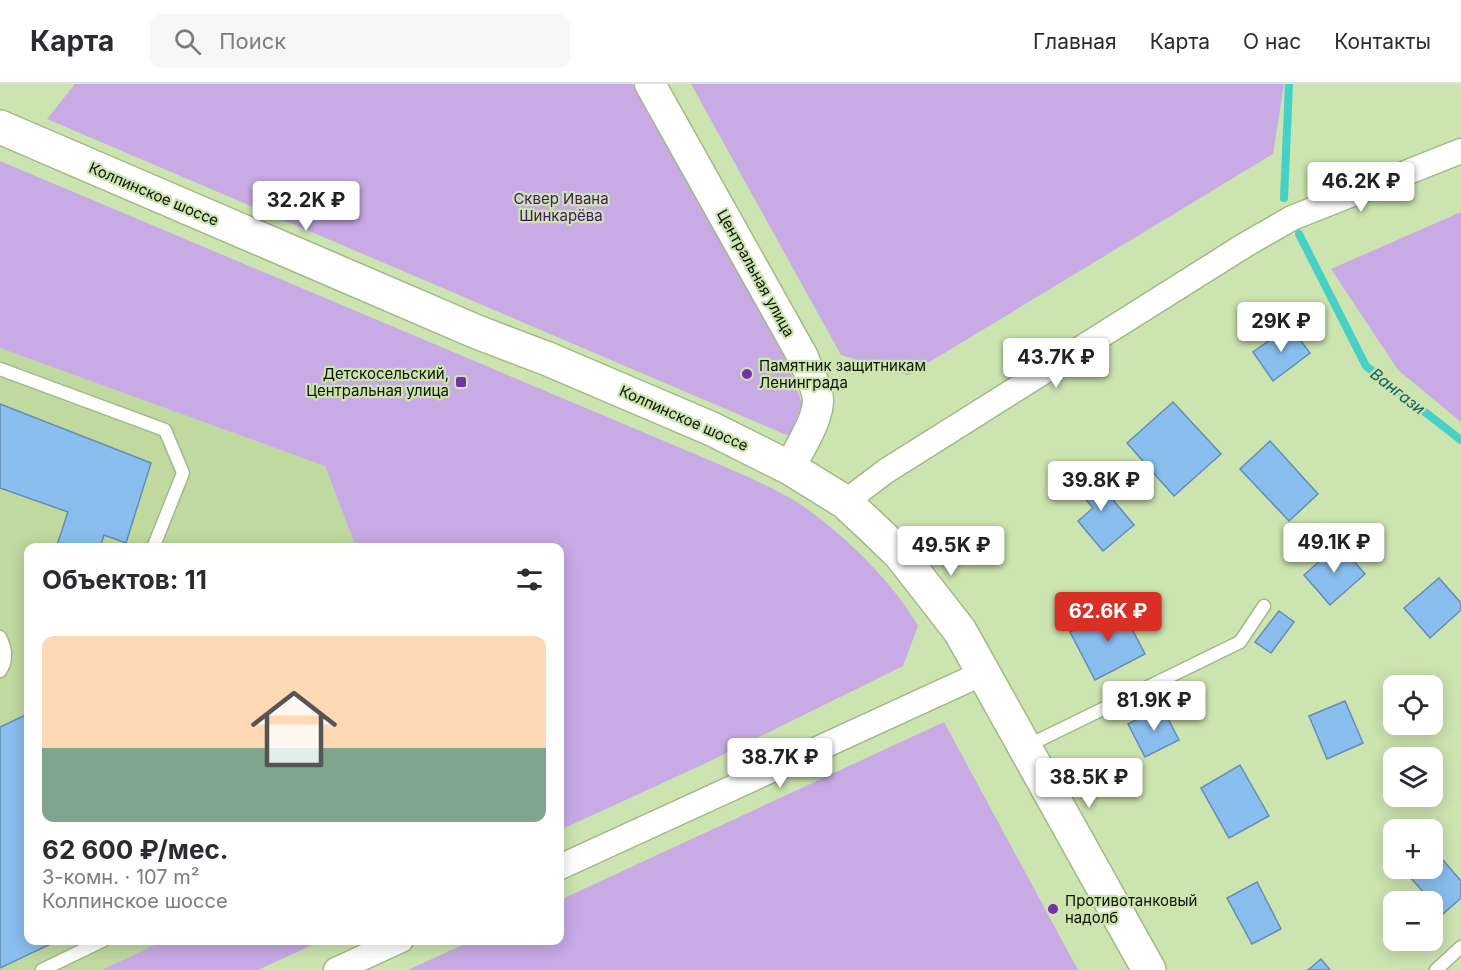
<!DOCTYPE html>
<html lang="ru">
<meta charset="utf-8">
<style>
:root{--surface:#fff;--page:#f7f7f7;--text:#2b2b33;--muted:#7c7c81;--line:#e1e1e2;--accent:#d93025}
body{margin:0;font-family:Inter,sans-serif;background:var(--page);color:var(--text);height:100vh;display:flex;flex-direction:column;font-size:22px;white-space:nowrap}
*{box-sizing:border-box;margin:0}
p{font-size:20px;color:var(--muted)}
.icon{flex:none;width:33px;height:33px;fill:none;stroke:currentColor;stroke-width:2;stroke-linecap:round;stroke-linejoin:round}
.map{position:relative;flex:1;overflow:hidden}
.sheet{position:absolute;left:24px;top:459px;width:540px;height:402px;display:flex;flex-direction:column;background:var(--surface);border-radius:12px;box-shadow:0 3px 15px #0003}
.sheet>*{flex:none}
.controls{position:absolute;left:1383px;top:591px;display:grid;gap:12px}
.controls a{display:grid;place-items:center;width:60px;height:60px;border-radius:12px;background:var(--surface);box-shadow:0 3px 15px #0003;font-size:30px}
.price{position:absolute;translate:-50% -51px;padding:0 14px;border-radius:6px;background:#fff;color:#222;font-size:20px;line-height:39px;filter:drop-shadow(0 2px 3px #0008)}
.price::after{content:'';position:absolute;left:50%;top:36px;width:18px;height:14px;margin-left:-9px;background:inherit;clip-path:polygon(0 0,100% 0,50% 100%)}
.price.current{background:var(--accent);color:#fff}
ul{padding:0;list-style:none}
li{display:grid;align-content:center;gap:12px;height:318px;padding:0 18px}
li+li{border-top:2px solid var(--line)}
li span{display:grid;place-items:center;height:186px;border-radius:12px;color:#555}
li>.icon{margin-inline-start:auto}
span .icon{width:108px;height:108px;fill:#fffc;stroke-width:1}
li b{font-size:26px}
h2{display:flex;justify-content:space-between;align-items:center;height:72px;padding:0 18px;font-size:26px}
header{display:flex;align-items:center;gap:36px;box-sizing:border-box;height:84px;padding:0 30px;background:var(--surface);border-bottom:2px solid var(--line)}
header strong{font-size:28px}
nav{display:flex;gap:33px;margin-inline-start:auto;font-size:21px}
.search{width:420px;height:54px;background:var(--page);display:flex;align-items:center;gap:15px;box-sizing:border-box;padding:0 21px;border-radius:12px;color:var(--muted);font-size:22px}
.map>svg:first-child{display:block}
.built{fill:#bfd99f}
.green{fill:#c8aae5}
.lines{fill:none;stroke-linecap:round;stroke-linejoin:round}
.stream{stroke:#46d0c6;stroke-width:8}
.building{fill:#8abeee;stroke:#648db3;stroke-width:1.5}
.service-casing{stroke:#a2b986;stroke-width:15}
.minor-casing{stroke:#a2b986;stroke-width:27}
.tertiary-casing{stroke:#a2b986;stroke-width:33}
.secondary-casing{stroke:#a2b986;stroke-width:36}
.service{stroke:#fff;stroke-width:12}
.minor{stroke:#fff;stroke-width:24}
.tertiary{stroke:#fff;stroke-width:30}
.secondary{stroke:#fff;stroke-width:33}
.poi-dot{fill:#7531a5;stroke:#cce4b0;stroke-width:2}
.labels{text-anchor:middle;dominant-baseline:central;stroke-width:4.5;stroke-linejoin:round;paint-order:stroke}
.street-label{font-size:15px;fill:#0d1403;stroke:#cce4b0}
.park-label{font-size:15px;fill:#471269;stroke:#cce4b0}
.poi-label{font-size:15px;fill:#0d1403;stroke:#cce4b0;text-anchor:start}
.water-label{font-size:16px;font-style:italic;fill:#115f59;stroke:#cce4b0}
</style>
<header>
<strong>Карта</strong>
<div class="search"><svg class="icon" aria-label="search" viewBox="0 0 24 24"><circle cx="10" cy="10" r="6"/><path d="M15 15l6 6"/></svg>Поиск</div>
<nav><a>Главная</a><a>Карта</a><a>О нас</a><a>Контакты</a></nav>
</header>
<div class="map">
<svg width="1461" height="886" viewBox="0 0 1461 886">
<rect width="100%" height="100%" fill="#cce4b0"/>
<polygon class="built" points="0,264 325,382 356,463 28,464 28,856 163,857 102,886 0,886"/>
<g class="green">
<polygon points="75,0 632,0 785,272 802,320 789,352 47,35"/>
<polygon points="691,0 1284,0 1273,70 908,291 841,271"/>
<path d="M0,77L702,373C732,386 762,398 790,414C834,440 893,497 918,542L903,582L704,680L560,746V464L356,463L325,382L0,264Z"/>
<polygon points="1461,128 1461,338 1398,286 1331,185"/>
<polygon points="944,638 1078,886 408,886 471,857 560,856 560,816"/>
<polygon points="163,857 163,856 321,857 258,886 102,886"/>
</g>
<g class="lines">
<g class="stream">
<polyline points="1284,114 1289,0"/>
<polyline points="1299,150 1366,282 1461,356"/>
</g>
</g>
<g class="building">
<polygon points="1290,242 1310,269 1273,297 1253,268"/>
<polygon points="1173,318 1221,370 1174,412 1127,359"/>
<polygon points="0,320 151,379 126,459 104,451 100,464 56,464 68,428 0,404"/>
<polygon points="1270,357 1318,410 1289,437 1240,385"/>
<polygon points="1087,385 1134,441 1103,467 1078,437 1093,424 1071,398"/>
<polygon points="1339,460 1365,490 1330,521 1304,491"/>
<polygon points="1439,494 1461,519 1461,526 1430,554 1404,524"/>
<polygon points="1120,522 1145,570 1095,596 1070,548"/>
<polygon points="1279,527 1294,538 1271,569 1255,558"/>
<polygon points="1345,617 1363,659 1327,675 1309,632"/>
<polygon points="1162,623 1179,656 1145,673 1128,640"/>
<polygon points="28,630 28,856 59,856 0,884 0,643"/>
<polygon points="1240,681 1269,732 1229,754 1201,704"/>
<polygon points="1436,768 1461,797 1461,814 1443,830 1409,792 1417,784 1432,784 1432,771"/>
<polygon points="1257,798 1281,845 1252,860 1227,814"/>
<polygon points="1321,875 1330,886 1308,886"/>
</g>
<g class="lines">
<defs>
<g id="service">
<polyline points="0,285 165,346 183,389 153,464"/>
<path d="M0,553C5,563 8,576 0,587"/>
<polyline points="1027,662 1240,558 1264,522"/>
<polyline points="42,886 104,856"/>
<polyline points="1436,886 1461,863"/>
</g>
<g id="minor">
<polyline points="845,418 886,387 1245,161 1292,134 1461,67"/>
<polyline points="560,783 983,589"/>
<polyline points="336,886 401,856"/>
</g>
<path id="tertiary" d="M650,0L803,273C807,285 814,297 817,309C823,331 799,363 790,384"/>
<polyline id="secondary" points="0,43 477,248 548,275 712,345 790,384 845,418 874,445 900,470 960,547 1149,886"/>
</defs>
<use href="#service" class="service-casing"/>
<use href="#minor" class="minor-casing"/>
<use href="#tertiary" class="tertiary-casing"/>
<use href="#secondary" class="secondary-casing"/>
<use href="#service" class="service"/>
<use href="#minor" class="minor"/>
<use href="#tertiary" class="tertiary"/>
<use href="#secondary" class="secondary"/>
</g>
<g class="poi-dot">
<circle cx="747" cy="290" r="6"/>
<rect x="455" y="292" width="12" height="12" rx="3"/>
<circle cx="1053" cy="825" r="6"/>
</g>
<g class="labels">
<g class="street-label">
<text transform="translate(154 110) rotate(23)">Колпинское шоссе</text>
<text transform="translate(756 189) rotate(61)">Центральная улица</text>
<text transform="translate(684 334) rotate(24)">Колпинское шоссе</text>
</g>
<g class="park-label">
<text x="561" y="114">Сквер Ивана<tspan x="561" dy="17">Шинкарёва</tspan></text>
</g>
<g class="poi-label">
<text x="759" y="281">Памятник защитникам<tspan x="759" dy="17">Ленинграда</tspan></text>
<text x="449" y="289" text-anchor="end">Детскосельский,<tspan x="449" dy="17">Центральная улица</tspan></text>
<text x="1065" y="816">Противотанковый<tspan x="1065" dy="17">надолб</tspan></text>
</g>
<g class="water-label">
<text transform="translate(1398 307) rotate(38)">Вангази</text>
</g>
</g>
</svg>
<div class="controls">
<a><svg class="icon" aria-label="locate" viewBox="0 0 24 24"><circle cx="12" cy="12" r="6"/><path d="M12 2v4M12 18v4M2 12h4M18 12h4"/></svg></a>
<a><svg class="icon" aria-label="layers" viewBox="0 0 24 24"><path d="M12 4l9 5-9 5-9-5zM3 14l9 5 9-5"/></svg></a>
<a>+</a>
<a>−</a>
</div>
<b class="price" style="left:1361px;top:129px">46.2K ₽</b>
<b class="price" style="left:306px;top:148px">32.2K ₽</b>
<b class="price" style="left:1281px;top:269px">29K ₽</b>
<b class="price" style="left:1056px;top:305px">43.7K ₽</b>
<b class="price" style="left:1101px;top:428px">39.8K ₽</b>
<b class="price" style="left:1334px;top:490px">49.1K ₽</b>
<b class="price" style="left:951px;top:493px">49.5K ₽</b>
<b class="price current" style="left:1108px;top:559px">62.6K ₽</b>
<b class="price" style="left:1154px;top:648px">81.9K ₽</b>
<b class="price" style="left:780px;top:705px">38.7K ₽</b>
<b class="price" style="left:1089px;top:725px">38.5K ₽</b>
<section class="sheet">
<h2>Объектов: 11<svg class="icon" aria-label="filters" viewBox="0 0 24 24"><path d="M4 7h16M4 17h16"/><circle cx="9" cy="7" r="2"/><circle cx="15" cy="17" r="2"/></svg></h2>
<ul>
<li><span style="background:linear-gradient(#ffd9b3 60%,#7fa58c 0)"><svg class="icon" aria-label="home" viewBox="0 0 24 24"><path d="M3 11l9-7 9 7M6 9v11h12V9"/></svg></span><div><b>62 600 ₽/мес.</b><p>3-комн. · 107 m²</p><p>Колпинское шоссе</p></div></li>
</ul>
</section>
</div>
